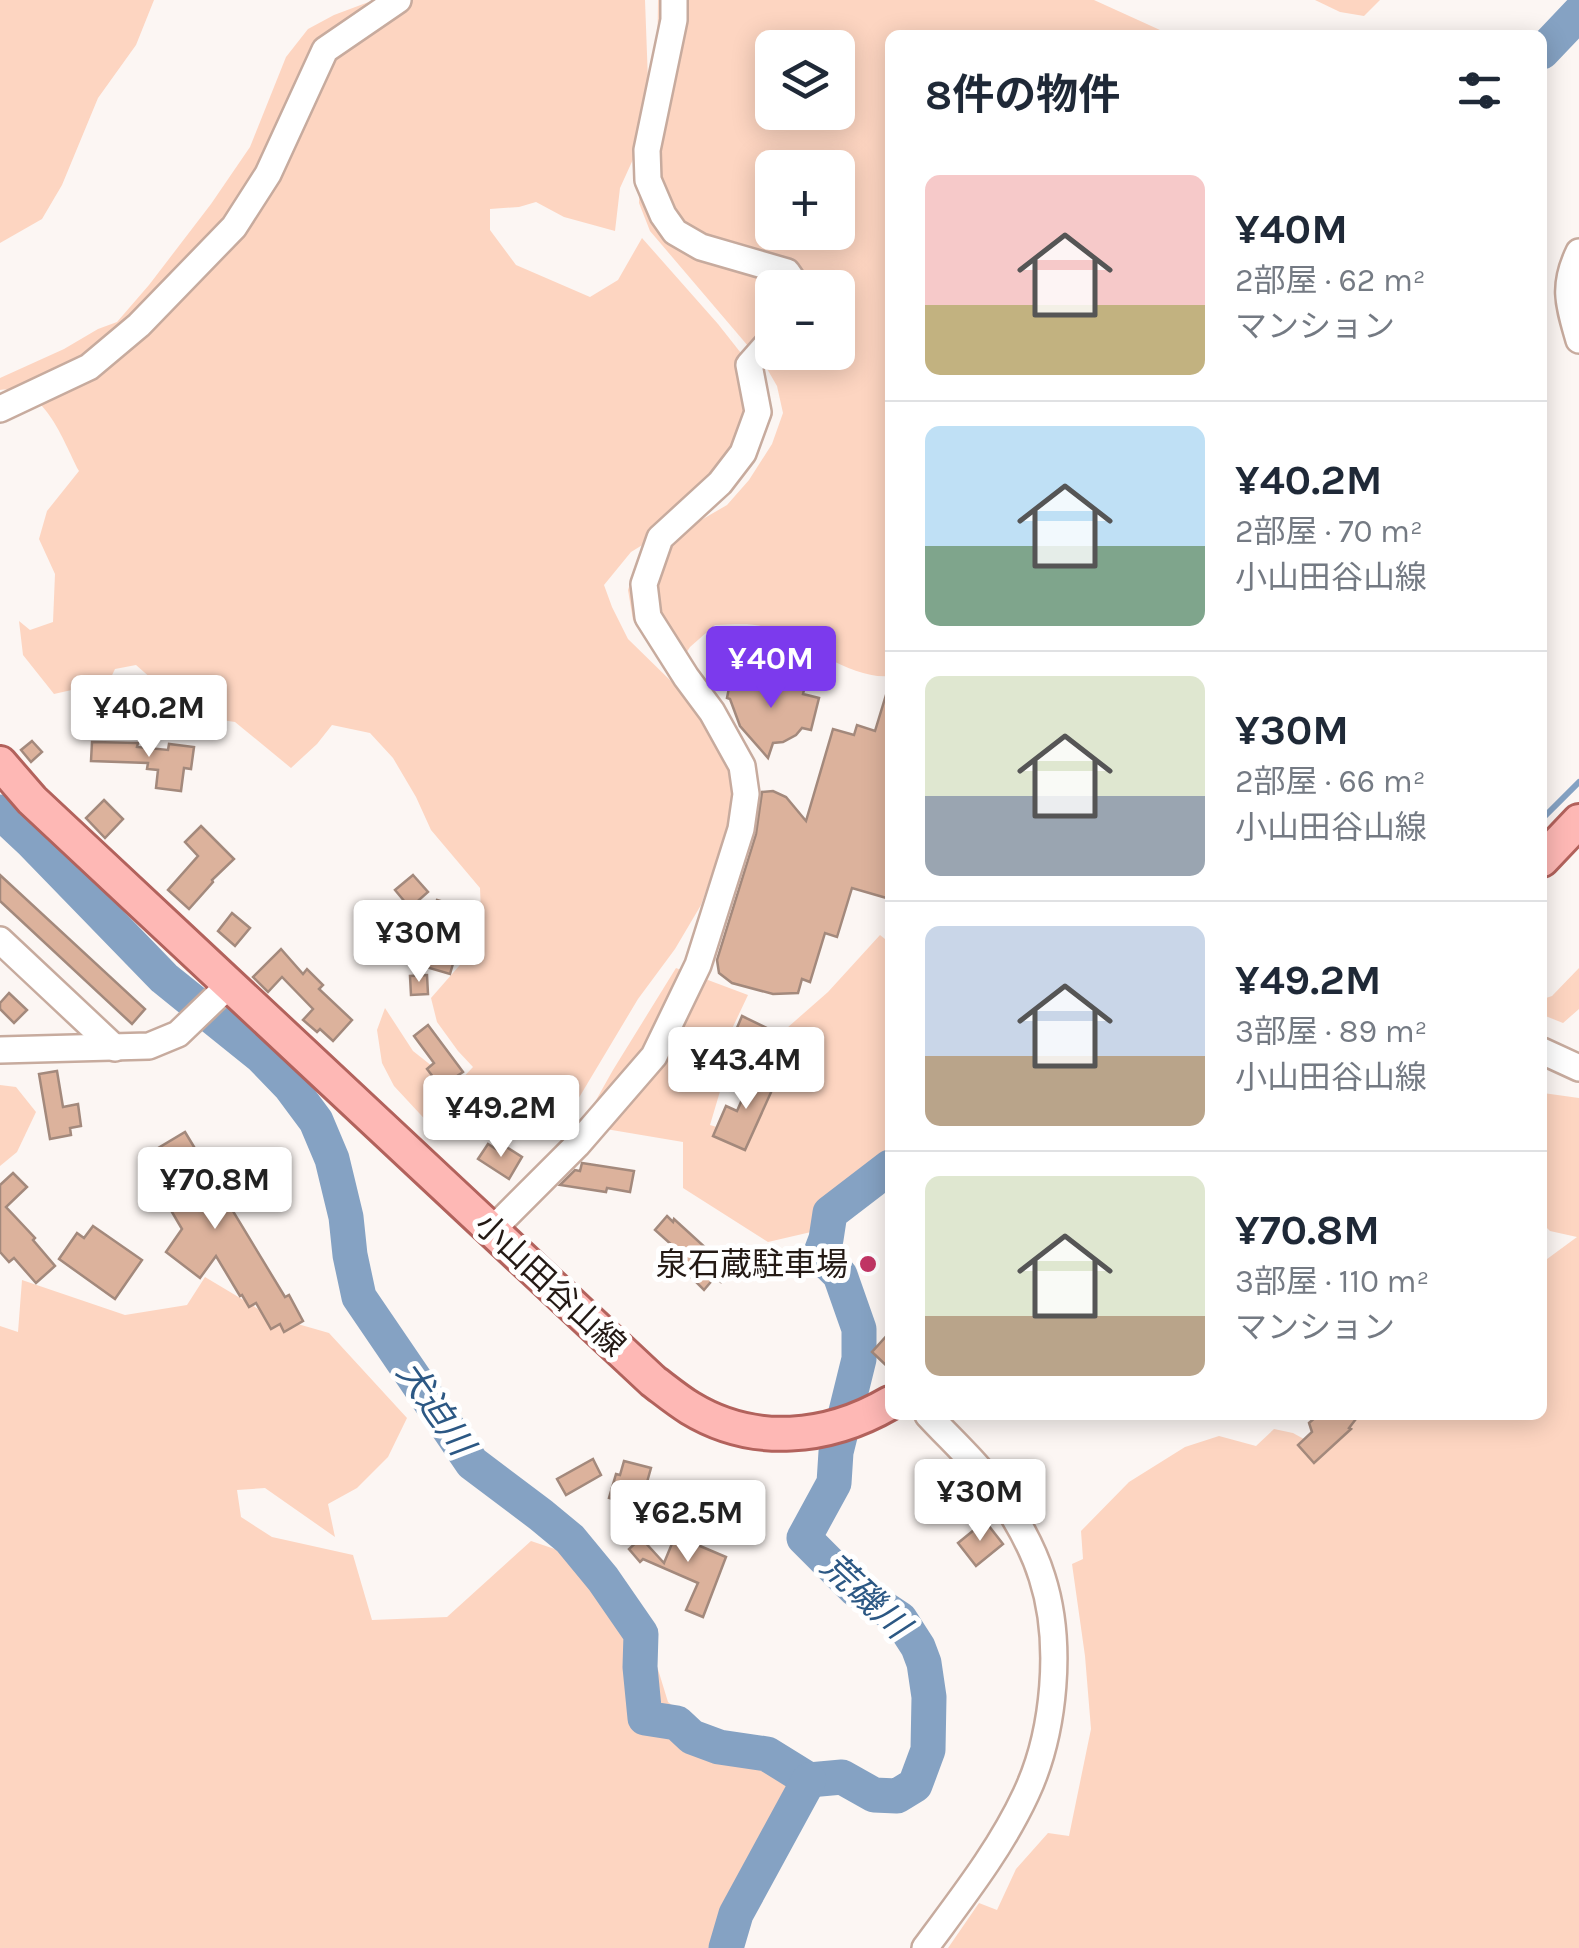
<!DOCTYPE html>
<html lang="ja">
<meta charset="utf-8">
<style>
:root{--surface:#fff;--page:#f2f2f3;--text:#1f2937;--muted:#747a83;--line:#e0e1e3;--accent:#7c3aed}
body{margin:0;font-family:Karla,"Noto Sans JP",sans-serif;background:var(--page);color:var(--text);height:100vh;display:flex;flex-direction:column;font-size:38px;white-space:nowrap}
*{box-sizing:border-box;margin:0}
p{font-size:32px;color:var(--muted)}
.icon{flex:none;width:55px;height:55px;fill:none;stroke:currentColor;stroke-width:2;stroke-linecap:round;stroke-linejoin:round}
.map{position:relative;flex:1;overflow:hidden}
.side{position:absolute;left:885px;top:30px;width:662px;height:1390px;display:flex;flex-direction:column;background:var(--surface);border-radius:15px;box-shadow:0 5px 25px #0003}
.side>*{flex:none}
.fabs{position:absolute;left:755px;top:30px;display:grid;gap:20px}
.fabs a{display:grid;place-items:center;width:100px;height:100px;border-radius:15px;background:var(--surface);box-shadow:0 5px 25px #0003;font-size:50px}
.price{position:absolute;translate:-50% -85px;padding:0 22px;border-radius:10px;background:#fff;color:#222;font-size:32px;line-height:65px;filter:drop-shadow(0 2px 5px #0008)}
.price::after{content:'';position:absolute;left:50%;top:60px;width:30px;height:22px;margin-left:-15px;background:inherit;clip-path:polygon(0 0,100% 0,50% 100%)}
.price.current{background:var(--accent);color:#fff}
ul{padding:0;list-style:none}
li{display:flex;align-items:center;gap:30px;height:250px;padding:0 40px}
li+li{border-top:2px solid var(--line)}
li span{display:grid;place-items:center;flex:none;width:280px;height:200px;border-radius:15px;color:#555}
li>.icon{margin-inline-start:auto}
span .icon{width:120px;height:120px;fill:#fffc;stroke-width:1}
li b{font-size:42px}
h2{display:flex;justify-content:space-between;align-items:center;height:120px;padding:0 40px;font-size:42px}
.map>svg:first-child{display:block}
.green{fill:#fdd5c1;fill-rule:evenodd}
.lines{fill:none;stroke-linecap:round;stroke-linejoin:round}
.stream{stroke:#85a2c3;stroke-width:6}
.river{stroke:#85a2c3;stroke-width:35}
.building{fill:#dcb29c;stroke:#a3897c;stroke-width:2.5}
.minor-casing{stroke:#c7ab9e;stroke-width:30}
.major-casing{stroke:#b2625c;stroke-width:38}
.minor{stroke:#fff;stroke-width:25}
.major{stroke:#feb8b5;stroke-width:32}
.poi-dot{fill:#c23565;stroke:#fff;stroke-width:4}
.labels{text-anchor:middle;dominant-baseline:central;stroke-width:10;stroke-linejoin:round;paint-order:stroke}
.poi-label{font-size:32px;fill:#241a15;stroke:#fff;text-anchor:end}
.street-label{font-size:32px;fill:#241a15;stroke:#fff}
.water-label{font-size:35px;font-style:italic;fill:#2c5884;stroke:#fff}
</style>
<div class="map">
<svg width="1579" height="1948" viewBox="0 0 1579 1948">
<rect width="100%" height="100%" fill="#fcf6f3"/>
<g class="green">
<polygon points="0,0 154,0 136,45 98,98 62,185 42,219 0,243"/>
<path d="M374,0H645L648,81L635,155L620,188L615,231L564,217L536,202L519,207L490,209V230L516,265L590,297L618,280L642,238L718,324L763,381L773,414L758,450L727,493L631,552L604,585L612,607L628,639L673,683L709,728L731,776L736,804L701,905L675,949L638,999L562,1126L530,1136L503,1121L459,1140L433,1128L394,1086L382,1063L377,1030L385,1008L413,1051L456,1085L473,1067L458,1051L437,1022L431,998L466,958L481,913L480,888L431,830L416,797L393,758L370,733L332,725L317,744L291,768L235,722L194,716L136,665L115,669L103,694L76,689L54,694L23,655L19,621L30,630L53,622L55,574L39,539L47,511L79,471C61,437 45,384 0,390V378L64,349L98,329L117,322L149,285L211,204L250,147L286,57L308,29L334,15Z"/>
<path d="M658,0H1094L1171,35H890V676C853,680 805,643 771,629C755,622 732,625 715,625L690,647L683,658L633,620L628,590L637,562L677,534L727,505L749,480L772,444L783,413L777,386L766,367L650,231L639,203L640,173L657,75ZM772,48H838V112H772ZM772,168H838V232H772ZM772,288H838V352H772Z"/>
<polygon points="1315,0 1380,0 1364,16 1340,12"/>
<polygon points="880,935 890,943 890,1151 867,1191 824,1229 768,1242 683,1188 683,1142 582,1125 613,1070 676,968 748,995 731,1031 766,1044 740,1092 721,1088 710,1125 747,1136 782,1065 787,1028 828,992"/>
<polygon points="1579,968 1579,1009 1563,1023 1543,1015 1543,999 1552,996"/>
<polygon points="0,1085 16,1087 36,1112 17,1152 0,1166"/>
<polygon points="1543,1093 1579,1098 1579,1948 948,1948 979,1903 997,1910 1016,1869 1048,1833 1069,1836 1091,1729 1085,1656 1072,1564 1083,1559 1081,1531 1129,1482 1185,1447 1219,1436 1256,1446 1274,1429 1293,1433 1313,1444 1347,1415 1542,1415 1543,1262 1577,1237 1550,1231 1543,1224"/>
<path d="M205,1277L270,1316L329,1333L407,1418L388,1457L357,1488L328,1504L335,1537L265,1488L237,1490L241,1517L272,1537L353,1555L372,1620L447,1617L531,1541L614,1569L637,1601L668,1702L715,1739L779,1745L799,1761L803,1787C766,1832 733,1889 726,1948H0V1326L18,1332L22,1280L125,1315L187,1305Z"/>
</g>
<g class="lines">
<polyline class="stream" points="1542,819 1579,782"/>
<g class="river">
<polyline points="1542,52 1579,13"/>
<polyline points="0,812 32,842 164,978 262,1057 290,1086 316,1121 332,1159 346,1217 350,1255 359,1297 472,1463 541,1515 570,1539 603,1579 641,1634 640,1667 645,1718 677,1723 692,1737 719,1747 767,1754 809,1780"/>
<polyline points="809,1780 842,1777 874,1795 897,1796 915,1785 928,1750 929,1697 924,1663 918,1647 900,1619 855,1589 804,1538 834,1483 836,1452 859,1359 859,1329 840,1275 820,1255 826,1239 830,1213 890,1167"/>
<polyline points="726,1948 736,1914 809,1780"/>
</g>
</g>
<g class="building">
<polygon points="731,678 755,684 756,679 804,690 803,694 819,698 811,730 802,728 796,735 783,742 773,743 768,758 740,726 730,699 727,698"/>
<polygon points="886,695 890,696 890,899 852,888 837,937 825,933 810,982 802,979 798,993 773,994 732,983 719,973 717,960 756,834 762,792 773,791 786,797 806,821 833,729 854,735 857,725 875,731"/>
<polygon points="32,741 42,752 31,762 21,750"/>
<polygon points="92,742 138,743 137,747 168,750 169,744 194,747 191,769 184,768 181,791 156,788 158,770 147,769 148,763 91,761"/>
<polygon points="104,800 123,819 105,838 86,818"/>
<polygon points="201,826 234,859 212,880 213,882 189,909 168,890 198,856 185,842"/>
<polygon points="0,875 145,1009 132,1024 0,901"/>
<polygon points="413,875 428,892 410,908 395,890"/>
<polygon points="437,900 464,908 456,935 461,936 450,974 419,965"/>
<polygon points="232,913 250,928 235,946 218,931"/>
<polygon points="281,949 303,974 307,969 323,985 319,989 352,1020 333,1041 320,1029 317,1032 303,1020 313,1009 282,977 268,992 253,977"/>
<polygon points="427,975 428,994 411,995 410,976"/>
<polygon points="9,993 27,1010 14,1023 0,1009 0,1003"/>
<polygon points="742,1016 769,1029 758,1054 731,1042"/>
<polygon points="428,1025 463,1072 457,1076 462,1083 447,1095 427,1069 434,1063 414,1036"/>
<polygon points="755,1070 777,1079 745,1150 713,1136 726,1106 737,1111"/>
<polygon points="57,1071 63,1107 78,1104 81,1126 70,1128 71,1135 50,1139 39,1074"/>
<polygon points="185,1132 285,1297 289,1295 303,1321 284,1332 280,1324 271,1329 256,1303 249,1307 242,1295 240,1296 216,1256 200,1278 166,1252 182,1229 146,1168 161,1159 155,1150"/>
<polygon points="500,1143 522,1157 509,1179 478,1159 488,1144 496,1149"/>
<polygon points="582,1163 634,1171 630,1192 607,1188 606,1192 560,1185 575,1170 580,1171"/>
<polygon points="13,1173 27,1187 6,1207 35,1238 33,1240 55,1266 36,1283 14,1258 9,1262 0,1252 0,1185"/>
<polygon points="667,1216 673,1222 674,1219 731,1271 721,1282 715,1277 704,1290 671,1257 674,1254 669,1248 673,1246 655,1230"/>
<polygon points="93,1226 142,1260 115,1299 59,1259 77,1233 84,1238"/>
<polygon points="890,1332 890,1369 872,1352"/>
<polygon points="1318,1415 1359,1415 1349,1428 1351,1429 1314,1463 1298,1445 1312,1432 1309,1423"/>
<polygon points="593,1459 601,1475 566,1495 557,1479"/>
<polygon points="624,1461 651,1468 640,1507 609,1498 616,1474 620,1475"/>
<polygon points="985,1521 1003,1544 976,1566 958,1543"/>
<polygon points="692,1527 706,1533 700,1546 726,1557 703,1617 686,1610 698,1583 643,1559 640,1562 629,1549 641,1538 664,1563 678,1529 689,1533"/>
</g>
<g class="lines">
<defs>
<g id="minor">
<polyline points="674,0 674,20 647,150 648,180 663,215 675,232 701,247 787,272 798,288"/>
<path d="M1579,252C1562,287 1569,305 1579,340"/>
<polyline points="0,409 89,367 139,325 234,227 268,174 325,50 398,0"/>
<polyline points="0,940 115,1048"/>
<polyline points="0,1050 149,1046 178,1034 229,985"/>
<polyline points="1542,1051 1579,1068"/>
<polyline points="491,1231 577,1145 654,1056 698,965 741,829 746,794 742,766 712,712 686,677 648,617 644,584 660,538 720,483 743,453 758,412 749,365 772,339"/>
<path d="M925,1948C961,1899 1000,1850 1026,1794C1055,1732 1063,1642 1042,1577C1033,1548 1017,1520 1000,1495C980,1466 952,1441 928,1415"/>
</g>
<g id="major">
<path d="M0,763L32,800L653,1381C665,1390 677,1400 690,1408C754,1447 828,1439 890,1403"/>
<polyline points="1542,860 1579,821"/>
</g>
</defs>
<use href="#minor" class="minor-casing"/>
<use href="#major" class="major-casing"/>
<use href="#minor" class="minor"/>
<use href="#major" class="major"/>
</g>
<circle class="poi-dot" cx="868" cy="1264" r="10"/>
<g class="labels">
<g class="poi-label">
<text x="848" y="1264">泉石蔵駐車場</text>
</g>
<g class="street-label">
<text transform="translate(550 1285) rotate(43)">小山田谷山線</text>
</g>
<g class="water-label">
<text transform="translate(435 1408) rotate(55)">犬迫川</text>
<text transform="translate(865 1596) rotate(43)">荒磯川</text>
</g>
</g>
</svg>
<div class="fabs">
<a><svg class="icon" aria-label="layers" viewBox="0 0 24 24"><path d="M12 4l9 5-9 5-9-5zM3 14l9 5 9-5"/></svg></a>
<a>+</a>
<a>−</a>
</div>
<b class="price current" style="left:771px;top:711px">¥40M</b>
<b class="price" style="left:149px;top:760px">¥40.2M</b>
<b class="price" style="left:419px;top:985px">¥30M</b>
<b class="price" style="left:746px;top:1112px">¥43.4M</b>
<b class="price" style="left:501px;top:1160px">¥49.2M</b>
<b class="price" style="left:215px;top:1232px">¥70.8M</b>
<b class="price" style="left:980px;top:1544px">¥30M</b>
<b class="price" style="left:688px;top:1565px">¥62.5M</b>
<section class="side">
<h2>8件の物件<svg class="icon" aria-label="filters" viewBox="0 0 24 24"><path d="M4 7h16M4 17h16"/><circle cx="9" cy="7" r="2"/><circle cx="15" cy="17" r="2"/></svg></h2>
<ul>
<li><span style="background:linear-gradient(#f6c9c9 65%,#c2b280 0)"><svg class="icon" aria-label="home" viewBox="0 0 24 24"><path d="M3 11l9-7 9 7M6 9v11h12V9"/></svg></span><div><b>¥40M</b><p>2部屋 · 62 m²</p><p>マンション</p></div></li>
<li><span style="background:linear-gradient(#bfe0f5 60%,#7fa58c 0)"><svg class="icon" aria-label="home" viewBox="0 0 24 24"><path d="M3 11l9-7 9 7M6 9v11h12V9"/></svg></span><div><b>¥40.2M</b><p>2部屋 · 70 m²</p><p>小山田谷山線</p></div></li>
<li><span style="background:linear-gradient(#dfe7d0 60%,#9aa5b1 0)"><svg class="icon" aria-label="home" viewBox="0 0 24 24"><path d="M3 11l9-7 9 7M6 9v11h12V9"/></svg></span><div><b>¥30M</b><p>2部屋 · 66 m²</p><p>小山田谷山線</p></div></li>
<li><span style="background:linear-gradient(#c9d6e8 65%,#b9a48a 0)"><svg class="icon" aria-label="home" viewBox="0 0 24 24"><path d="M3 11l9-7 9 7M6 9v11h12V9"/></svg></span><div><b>¥49.2M</b><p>3部屋 · 89 m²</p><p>小山田谷山線</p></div></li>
<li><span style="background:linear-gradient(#dfe7d0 70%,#b9a48a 0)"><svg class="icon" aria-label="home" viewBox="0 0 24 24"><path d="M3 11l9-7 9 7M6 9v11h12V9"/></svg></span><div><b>¥70.8M</b><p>3部屋 · 110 m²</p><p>マンション</p></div></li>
</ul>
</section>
</div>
